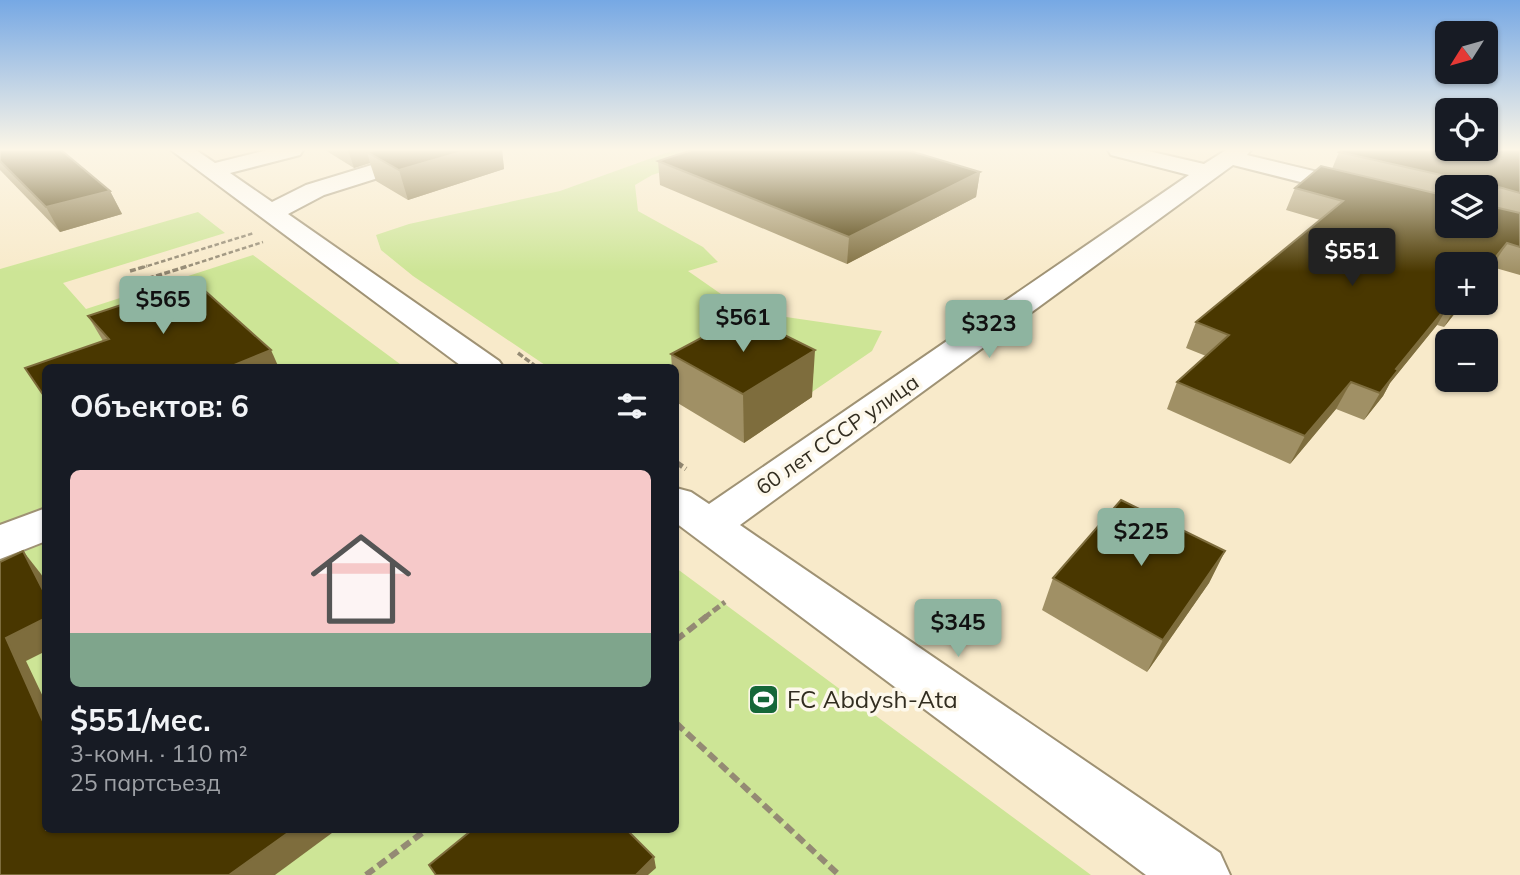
<!DOCTYPE html>
<html lang="ru">
<meta charset="utf-8">
<style>
:root{--surface:#171b24;--page:#242831;--text:#f1f3f6;--muted:#9ea1a6;--accent:#8eb4a0}
body{margin:0;font-family:Mulish,sans-serif;background:var(--page);color:var(--text);height:100vh;display:flex;flex-direction:column;font-size:26px;white-space:nowrap}
*{box-sizing:border-box;margin:0}
p{font-size:23px;color:var(--muted)}
.icon{flex:none;width:38px;height:38px;fill:none;stroke:currentColor;stroke-width:2;stroke-linecap:round;stroke-linejoin:round}
.map{position:relative;flex:1;overflow:hidden}
.details{position:absolute;left:42px;top:364px;width:637px;height:469px;display:flex;flex-direction:column;background:var(--surface);border-radius:10px;box-shadow:0 2px 5px #0004}
.details>*{flex:none}
.needle{width:46px;rotate:233deg}
.controls{position:absolute;left:1435px;top:21px;display:grid;gap:14px}
.controls a{display:grid;place-items:center;width:63px;height:63px;border-radius:10px;background:var(--surface);box-shadow:0 2px 5px #0004;font-size:35px}
.price{position:absolute;translate:-50% -60px;padding:0 16px;border-radius:7px;background:var(--accent);color:#111;font-size:23px;line-height:46px;filter:drop-shadow(0 2px 4px #0008)}
.price::after{content:'';position:absolute;left:50%;top:42px;width:21px;height:16px;margin-left:-10px;background:inherit;clip-path:polygon(0 0,100% 0,50% 100%)}
.price.active{background:#222;color:#fff}
ul{padding:0;list-style:none}
li{display:grid;align-content:center;gap:14px;height:371px;padding:0 28px}
li span{display:grid;place-items:center;height:217px;border-radius:10px;color:#555}
li>.icon{margin-inline-start:auto}
span .icon{width:126px;height:126px;fill:#fffc;stroke-width:1}
li b{font-size:30px}
h2{display:flex;justify-content:space-between;align-items:center;height:84px;padding:0 28px;font-size:30px}
.map>svg:first-child{display:block}
.green{fill:#cde596}
.lines{fill:none;stroke-linecap:round;stroke-linejoin:round}
.minor-casing{stroke:#9f9274;stroke-width:4}
.path-far3{stroke:#948a74;stroke-width:2.5;stroke-dasharray:4.5 2.5;stroke-linecap:butt}
.path-far2{stroke:#948a74;stroke-width:3.5;stroke-dasharray:6 2.5;stroke-linecap:butt}
.path-far1{stroke:#948a74;stroke-width:5;stroke-dasharray:8 3.5;stroke-linecap:butt}
.path{stroke:#948a74;stroke-width:6;stroke-dasharray:10 5;stroke-linecap:butt}
.minor{fill:#fff;fill-rule:evenodd}
.wall{fill:#a09065;fill-rule:evenodd}
.shaded-wall{fill:#7e6d3d}
.building{fill:#493700;stroke:#7e6d3d;stroke-width:2}
.labels{text-anchor:middle;dominant-baseline:central;stroke-width:7;stroke-linejoin:round;paint-order:stroke}
.street-label{font-size:21px;fill:#322d20;stroke:#fdf8eb}
.near-poi-label{font-size:24px;fill:#322d20;stroke:#fdf8eb;text-anchor:start}
</style>
<div class="map">
<svg width="1520" height="875" viewBox="0 0 1520 875">
<rect width="100%" height="100%" fill="#f8eaca"/>
<g class="green">
<polygon points="674,150 730,150 652,175 635,185 638,211 703,247 718,262 688,271 731,301 759,313 882,331 872,351 812,392 676,368 548,367 413,276 381,250 376,235 409,224 560,191"/>
<polygon points="198,212 225,233 63,283 86,309 253,255 404,367 46,368 46,830 676,830 676,568 1091,875 0,875 0,269"/>
</g>
<g class="lines">
<defs>
<g id="minor">
<polygon points="171,150 196,150 215,163 267,150 303,150 300,155 230,173 272,202 306,185 421,150 454,150 451,155 324,195 288,214 499,361 504,368 464,368"/>
<polygon points="1108,150 1144,150 1204,164 1226,150 1251,150 1247,155 1447,203 1447,219 1233,165 740,525 1220,853 1230,875 1146,875 676,523 676,488 691,492 709,504 1189,175 1111,155"/>
<polygon points="46,508 46,541 0,559 0,525"/>
</g>
</defs>
<use href="#minor" class="minor-casing"/>
<g class="path-far3">
<polyline points="141,268 254,233"/>
<polyline points="182,268 263,242"/>
</g>
<g class="path-far2">
<polyline points="130,271 147,266"/>
<polyline points="140,281 188,266"/>
<polyline points="518,353 538,368"/>
</g>
<g class="path-far1">
<polyline points="676,462 686,469"/>
<polyline points="704,618 725,602"/>
</g>
<g class="path">
<polyline points="676,640 707,616"/>
<polyline points="676,723 839,875"/>
<polyline points="366,875 426,830"/>
</g>
<use href="#minor" class="minor"/>
</g>
<g class="wall">
<polygon points="0,150 110,191 122,214 60,232 0,170"/>
<polygon points="325,150 502,150 504,169 408,200 376,181 370,163 354,168"/>
<path d="M1520,150V275L1492,267L1447,303H1463L1444,327L1437,325L1390,383L1383,396L1364,420L1336,409L1290,464L1167,409L1177,382L1206,356L1186,348L1196,322L1320,220L1286,210L1295,188L1332,169L1339,152ZM1447,187H1486L1447,226Z"/>
<polygon points="658,161 980,172 976,197 847,264 660,185"/>
<polygon points="88,316 271,350 46,368 45,398 25,368 103,341"/>
<polygon points="671,354 812,397 744,443 676,402 676,368 672,368"/>
<polygon points="1225,551 1209,583 1147,672 1042,610 1053,578"/>
</g>
<g class="shaded-wall">
<polygon points="348,150 413,150 367,152 370,163 354,168"/>
<polygon points="468,150 502,150 504,169 408,200 399,170"/>
<polygon points="980,172 976,197 847,264 849,237"/>
<polygon points="1499,187 1491,202 1496,201 1486,219 1486,208 1496,190"/>
<polygon points="110,191 122,214 60,232 46,207"/>
<polygon points="1507,243 1492,267 1486,275 1486,269"/>
<polygon points="1450,303 1437,325 1390,383 1383,396 1364,420 1380,393 1396,369"/>
<polygon points="1458,303 1463,303 1444,327"/>
<polygon points="271,350 279,368 227,368"/>
<polygon points="815,350 812,397 744,443 743,394"/>
<polygon points="1351,382 1336,409 1290,464 1305,436"/>
<polygon points="23,551 41,574 46,582 46,596"/>
<polygon points="1225,551 1209,583 1147,672 1163,640"/>
<polygon points="46,618 46,651 26,661 46,703 46,728 6,638"/>
<polygon points="292,830 336,830 275,875 229,875"/>
<polygon points="654,857 656,868 648,875 636,875"/>
</g>
<g class="building">
<polygon points="0,150 61,150 110,191 46,207 0,161"/>
<polygon points="375,150 468,150 399,170 367,152"/>
<polygon points="692,150 907,150 980,172 849,237 658,161"/>
<polygon points="1342,150 1520,150 1520,193 1499,187 1496,190 1496,201 1488,203 1490,206 1520,213 1520,247 1507,243 1486,269 1486,264 1447,264 1447,303 1450,303 1396,369 1398,370 1380,393 1351,382 1305,436 1177,382 1229,335 1196,322 1343,201 1295,188 1321,166 1447,196 1447,226 1486,226 1486,187 1460,187 1459,179 1339,152"/>
<polygon points="194,281 271,350 227,368 46,368 46,396 44,396 25,368 109,339 88,316"/>
<polygon points="744,315 815,350 743,394 671,354"/>
<polygon points="1121,500 1225,551 1163,640 1053,578"/>
<polygon points="23,551 46,596 46,618 6,638 46,728 46,830 292,830 229,875 0,875 0,562"/>
<polygon points="472,830 627,830 654,857 636,875 436,875 429,865"/>
</g>
<linearGradient id="sky" x2="0" y2="1"><stop stop-color="#76a8e4"/><stop offset="0.55" stop-color="#fcf6e7"/><stop offset="1" stop-color="#fcf6e7" stop-opacity="0"/></linearGradient>
<rect width="1520" height="272" fill="url(#sky)"/>
<defs>
<symbol id="stadium-square" viewBox="-11 -11 22 22"><rect x="-9" y="-9" width="18" height="18" rx="4" fill="#156738" stroke="#fdf8eb"/><path d="M0-5a6.5 5 0 1 0 0 10a6.5 5 0 1 0 0-10ZM-3.5-1.8h7v3.6h-7Z" fill="#fff"/></symbol>
</defs>
<g fill-rule="evenodd">
<use href="#stadium-square" x="746" y="682" width="35" height="35"/>
</g>
<g class="labels">
<g class="street-label">
<text transform="translate(837 434) rotate(-35)">60 лет СССР улица</text>
</g>
<g class="near-poi-label">
<text x="787" y="699">FC Abdysh-Ata</text>
</g>
</g>
</svg>
<div class="controls">
<a><svg class="needle" viewBox="-14 -14 28 28"><path d="M0-13l5 13h-10z" fill="#e53935"/><path d="M0 13l5-13h-10z" fill="#9ea1a6"/></svg></a>
<a><svg class="icon" aria-label="locate" viewBox="0 0 24 24"><circle cx="12" cy="12" r="6"/><path d="M12 2v4M12 18v4M2 12h4M18 12h4"/></svg></a>
<a><svg class="icon" aria-label="layers" viewBox="0 0 24 24"><path d="M12 4l9 5-9 5-9-5zM3 14l9 5 9-5"/></svg></a>
<a>+</a>
<a>−</a>
</div>
<b class="price active" style="left:1352px;top:288px">$551</b>
<b class="price" style="left:163px;top:336px">$565</b>
<b class="price" style="left:743px;top:354px">$561</b>
<b class="price" style="left:989px;top:360px">$323</b>
<b class="price" style="left:1141px;top:568px">$225</b>
<b class="price" style="left:958px;top:659px">$345</b>
<section class="details">
<h2>Объектов: 6<svg class="icon" aria-label="filters" viewBox="0 0 24 24"><path d="M4 7h16M4 17h16"/><circle cx="9" cy="7" r="2"/><circle cx="15" cy="17" r="2"/></svg></h2>
<ul>
<li><span style="background:linear-gradient(#f6c9c9 75%,#7fa58c 0)"><svg class="icon" aria-label="home" viewBox="0 0 24 24"><path d="M3 11l9-7 9 7M6 9v11h12V9"/></svg></span><div><b>$551/мес.</b><p>3-комн. · 110 m²</p><p>25 партсъезд</p></div></li>
</ul>
</section>
</div>
